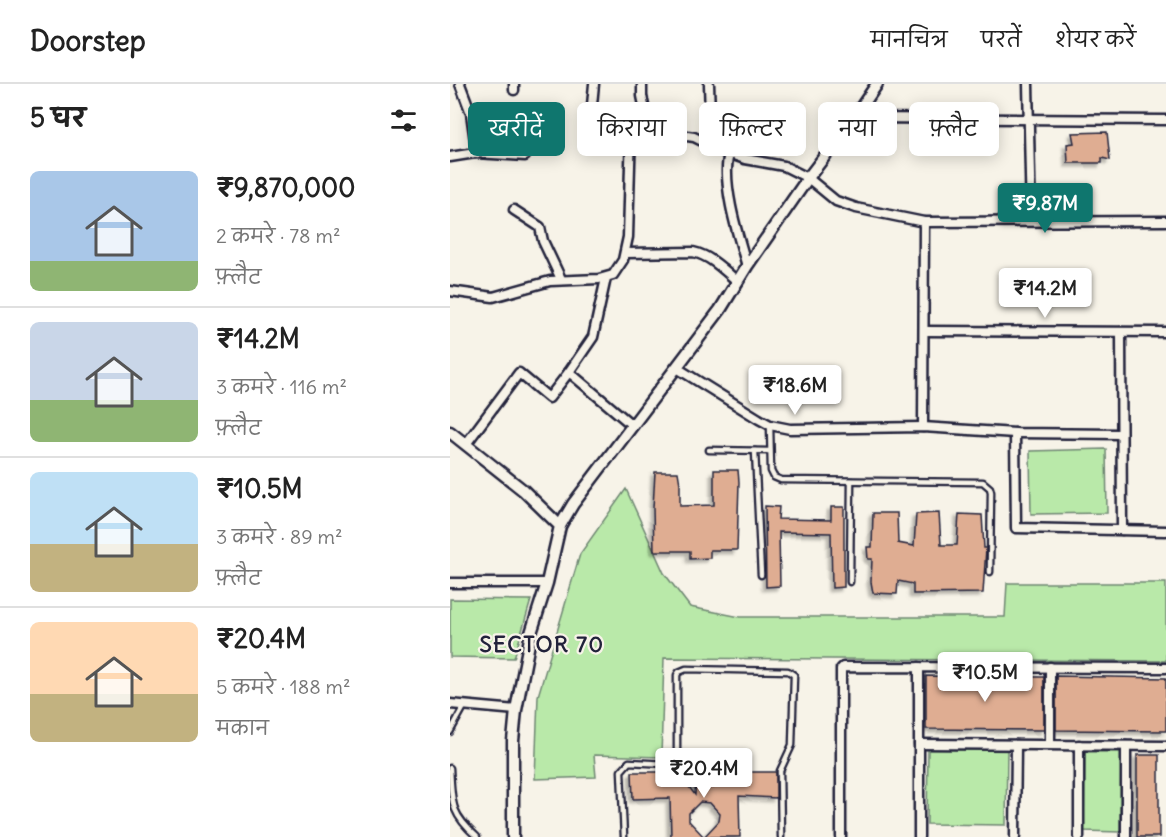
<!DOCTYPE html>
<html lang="hi">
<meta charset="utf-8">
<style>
:root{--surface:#fff;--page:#f6f6f6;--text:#222;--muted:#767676;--line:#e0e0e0;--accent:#0f766e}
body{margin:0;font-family:Delius,"Playpen Sans Deva",sans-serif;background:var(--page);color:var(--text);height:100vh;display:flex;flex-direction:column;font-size:22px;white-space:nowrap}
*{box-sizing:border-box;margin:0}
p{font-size:20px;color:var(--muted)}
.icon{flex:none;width:33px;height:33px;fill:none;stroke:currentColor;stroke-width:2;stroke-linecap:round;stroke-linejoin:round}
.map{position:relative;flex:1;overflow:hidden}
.side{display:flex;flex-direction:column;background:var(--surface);width:450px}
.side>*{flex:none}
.banner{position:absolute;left:18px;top:18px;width:570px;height:54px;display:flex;gap:12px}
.price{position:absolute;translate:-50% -51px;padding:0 14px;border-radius:6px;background:#fff;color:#222;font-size:20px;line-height:39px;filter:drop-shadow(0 2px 3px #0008)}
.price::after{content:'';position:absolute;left:50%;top:36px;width:18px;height:14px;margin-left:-9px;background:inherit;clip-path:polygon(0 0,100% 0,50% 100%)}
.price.on{background:var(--accent);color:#fff}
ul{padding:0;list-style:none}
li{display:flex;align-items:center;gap:18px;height:150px;padding:0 30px}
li+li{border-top:2px solid var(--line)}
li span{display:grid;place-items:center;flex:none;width:168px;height:120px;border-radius:9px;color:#555}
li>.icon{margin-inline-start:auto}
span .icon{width:72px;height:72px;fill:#fffc;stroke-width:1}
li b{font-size:26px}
h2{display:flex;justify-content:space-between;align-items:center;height:72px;padding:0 30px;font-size:26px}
.tag{padding:0 21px;border-radius:9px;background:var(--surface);box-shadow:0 3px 15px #0003;font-size:21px;line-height:54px}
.tag.on{background:var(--accent);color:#fff}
header{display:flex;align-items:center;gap:36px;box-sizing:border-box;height:84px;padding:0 30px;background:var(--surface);border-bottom:2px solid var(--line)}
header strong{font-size:28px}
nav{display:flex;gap:33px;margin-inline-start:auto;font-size:21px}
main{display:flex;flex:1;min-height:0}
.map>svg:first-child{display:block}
.green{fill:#b9e9a9;stroke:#6e8672;stroke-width:1.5}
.building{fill:#dfad92;stroke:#22223b;stroke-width:1.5;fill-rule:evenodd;filter:url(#shadow)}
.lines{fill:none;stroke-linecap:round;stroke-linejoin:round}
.service-casing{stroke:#22223b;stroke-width:9}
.minor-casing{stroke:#22223b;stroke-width:13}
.tertiary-casing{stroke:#22223b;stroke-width:15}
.service{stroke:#f7f3e8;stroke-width:4.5}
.minor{stroke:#f7f3e8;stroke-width:8}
.tertiary{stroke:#f7f3e8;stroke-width:10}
.labels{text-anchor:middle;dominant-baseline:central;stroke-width:4.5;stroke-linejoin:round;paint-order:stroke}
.district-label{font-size:22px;font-weight:bold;letter-spacing:1.5px;fill:#22223b;stroke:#f7f3e8}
</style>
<header>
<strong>Doorstep</strong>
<nav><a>मानचित्र</a><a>परतें</a><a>शेयर करें</a></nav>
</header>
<main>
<section class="side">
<h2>5 घर<svg class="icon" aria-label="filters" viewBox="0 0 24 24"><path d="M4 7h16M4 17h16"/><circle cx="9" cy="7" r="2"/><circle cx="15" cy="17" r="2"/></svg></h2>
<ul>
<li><span style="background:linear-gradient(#a9c7e8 75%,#8fb573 0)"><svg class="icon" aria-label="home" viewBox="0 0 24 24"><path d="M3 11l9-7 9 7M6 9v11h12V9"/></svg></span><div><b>₹9,870,000</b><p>2 कमरे · 78 m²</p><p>फ़्लैट</p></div></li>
<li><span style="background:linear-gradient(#c9d6e8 65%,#8fb573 0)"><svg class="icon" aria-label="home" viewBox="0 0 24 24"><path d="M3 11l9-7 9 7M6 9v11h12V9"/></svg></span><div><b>₹14.2M</b><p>3 कमरे · 116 m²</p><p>फ़्लैट</p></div></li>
<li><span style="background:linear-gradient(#bfe0f5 60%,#c2b280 0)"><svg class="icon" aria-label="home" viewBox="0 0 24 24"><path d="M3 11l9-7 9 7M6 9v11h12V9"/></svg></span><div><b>₹10.5M</b><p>3 कमरे · 89 m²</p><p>फ़्लैट</p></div></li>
<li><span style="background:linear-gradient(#ffd9b3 60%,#c2b280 0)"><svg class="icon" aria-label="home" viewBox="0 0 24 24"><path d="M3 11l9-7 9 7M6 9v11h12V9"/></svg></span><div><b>₹20.4M</b><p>5 कमरे · 188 m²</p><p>मकान</p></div></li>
</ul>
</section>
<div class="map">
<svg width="716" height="753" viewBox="0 0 716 753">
<defs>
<filter id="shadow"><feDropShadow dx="-3.5" dy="3.5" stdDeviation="1.5" flood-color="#0004"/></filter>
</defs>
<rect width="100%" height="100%" fill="#f7f3e8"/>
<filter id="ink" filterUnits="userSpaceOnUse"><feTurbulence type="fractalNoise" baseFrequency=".0167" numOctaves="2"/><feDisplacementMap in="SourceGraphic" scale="12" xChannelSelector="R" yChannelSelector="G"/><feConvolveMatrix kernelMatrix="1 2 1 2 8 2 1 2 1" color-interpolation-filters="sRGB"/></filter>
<g filter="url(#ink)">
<g class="green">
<polygon points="656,365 657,429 581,430 580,367"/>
<polygon points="176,405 214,489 240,523 290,533 555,533 557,499 716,499 716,577 214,574 211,673 144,671 146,693 85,695 88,612 130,470"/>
<polygon points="0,515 81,516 64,574 0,573"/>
<polygon points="478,665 557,666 556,741 477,740"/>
<polygon points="635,668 671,668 670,748 634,747"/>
</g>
<g class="building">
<polygon points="657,48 660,76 652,74 652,79 618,79 617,60 624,59 622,49"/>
<polygon points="264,386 288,386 289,398 287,466 260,466 260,474 240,475 240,467 204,467 203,424 205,388 228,388 230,400 230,422 264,421"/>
<polygon points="315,422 329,423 328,435 381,436 381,423 394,423 394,503 382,504 381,449 329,448 330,502 316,503"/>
<polygon points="423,429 447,429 448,459 464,462 466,430 489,429 491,461 507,461 509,430 532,431 534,464 536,464 533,509 463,510 463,500 448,497 447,510 423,509 421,498 422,475 418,475 417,463 422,463"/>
<polygon points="476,592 594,593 594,646 476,645"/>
<polygon points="606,592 716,594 716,647 606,646"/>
<rect x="687" y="671" width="22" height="82"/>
<path d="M262,673L263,704L282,688H326V714L289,712L290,753H221L220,714L183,715L182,688H228L245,711L247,674ZM250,718L260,719L270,730L269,737L254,753L239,737V729Z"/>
</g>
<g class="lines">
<defs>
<g id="service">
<polyline points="320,341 321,387 324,393 331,396 533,398 540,404 541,408 540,488"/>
<polyline points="259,366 320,367"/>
<polyline points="305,367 311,491"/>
<polyline points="400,498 401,397"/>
<polyline points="0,648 15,621"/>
<path d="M0,684C2,719 0,729 27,753"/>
<polyline points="174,753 171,687 179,678 217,680 225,676 227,672 227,591 229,588 236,585 338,587 344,591 342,661 330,687 331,753"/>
</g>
<g id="minor">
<polyline points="144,0 142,21 143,27 146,31 164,41 244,53 272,67 295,75 334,82 358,94 386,117 406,124 474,138 716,137"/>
<polyline points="192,0 192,12 199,46"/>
<polyline points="259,0 261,61"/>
<polyline points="578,0 581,137"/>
<polyline points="64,6 64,0"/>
<polyline points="404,34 716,36"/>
<polyline points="25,69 75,72"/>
<path d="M279,69C271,99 288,152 297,182"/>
<polyline points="0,73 25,69 26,65 21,29 10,0"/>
<polyline points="64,126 90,143 93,157 111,195"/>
<path d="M175,169L243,168C261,172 274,186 288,198"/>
<polyline points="0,207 43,213 100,197 149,195 163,191 173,176 178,153 181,45"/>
<polyline points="474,247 716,248"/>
<polyline points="671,248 672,446"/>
<polyline points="227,284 309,335 320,341 340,345 473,343 565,349 671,350"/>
<polyline points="119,288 143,253 156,194"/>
<polyline points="473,343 474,138"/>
<polyline points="565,349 566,444 716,447"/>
<polyline points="16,360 69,289 99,314 119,288 183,342"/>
<polyline points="0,499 97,499"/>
<polyline points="600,583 600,661"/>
<polyline points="0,620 66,626"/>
<polyline points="469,660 716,662"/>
<polyline points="391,753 391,585 393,583 716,584"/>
<polyline points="469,753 469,583"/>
<polyline points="565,753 566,661"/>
<polyline points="629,753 629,661"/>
<polyline points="676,753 676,662"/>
</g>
<g id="tertiary">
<polyline points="0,348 73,406 110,442 97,499 81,549 66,626 63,657 63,753"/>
<polyline points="110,442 123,420 270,226 297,182 358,94 404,34 427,0"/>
</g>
</defs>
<use href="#service" class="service-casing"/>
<use href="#minor" class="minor-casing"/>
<use href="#tertiary" class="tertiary-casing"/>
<use href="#service" class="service"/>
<use href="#minor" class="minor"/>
<use href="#tertiary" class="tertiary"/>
</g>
</g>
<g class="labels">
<g class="district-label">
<text x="92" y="560">SECTOR 70</text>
</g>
</g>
</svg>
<b class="price on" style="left:595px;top:150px">₹9.87M</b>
<b class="price" style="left:595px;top:235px">₹14.2M</b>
<b class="price" style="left:345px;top:332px">₹18.6M</b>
<b class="price" style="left:535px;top:619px">₹10.5M</b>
<b class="price" style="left:254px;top:715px">₹20.4M</b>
<div class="banner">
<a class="tag on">खरीदें</a>
<a class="tag">किराया</a>
<a class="tag">फ़िल्टर</a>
<a class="tag">नया</a>
<a class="tag">फ़्लैट</a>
</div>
</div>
</main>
